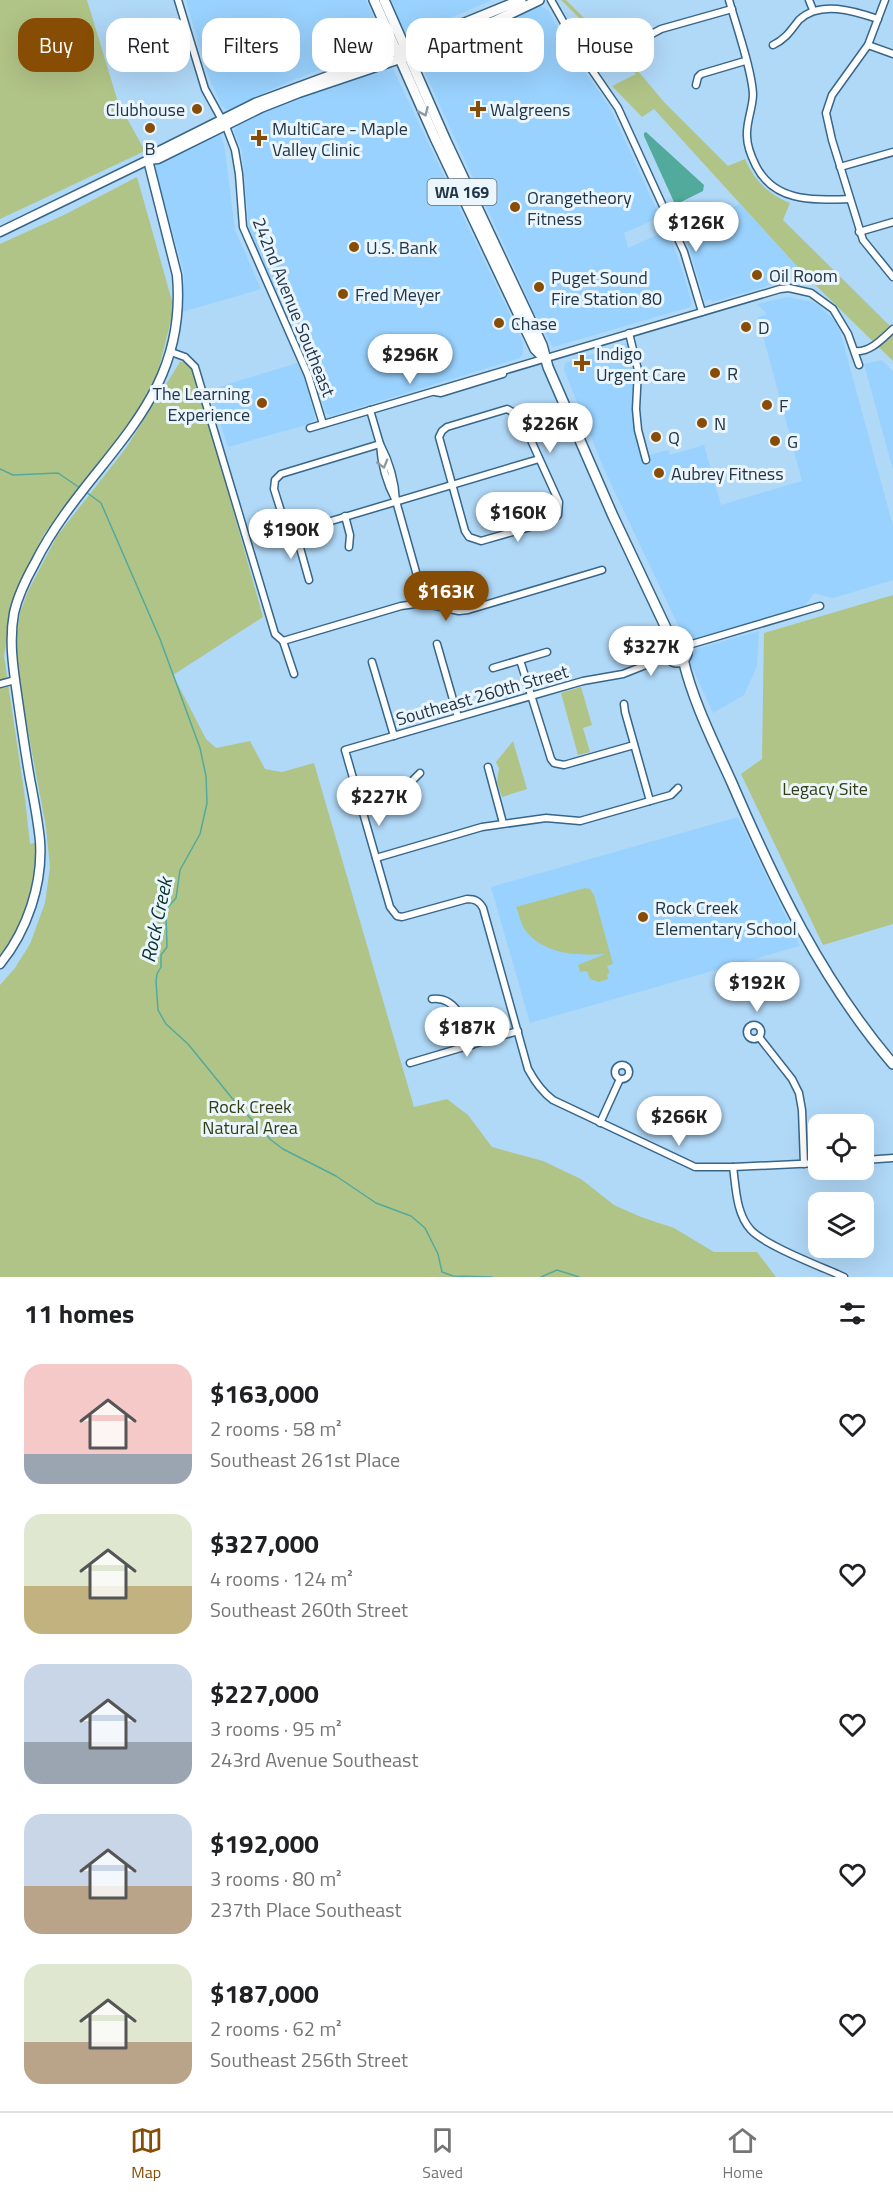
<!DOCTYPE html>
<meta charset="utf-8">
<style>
:root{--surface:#fff;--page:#f2f2f2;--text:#202124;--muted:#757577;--line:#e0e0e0;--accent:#874d04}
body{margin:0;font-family:"Titillium Web",sans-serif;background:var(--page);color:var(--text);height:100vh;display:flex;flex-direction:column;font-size:22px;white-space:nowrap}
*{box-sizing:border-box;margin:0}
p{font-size:20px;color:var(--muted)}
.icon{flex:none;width:33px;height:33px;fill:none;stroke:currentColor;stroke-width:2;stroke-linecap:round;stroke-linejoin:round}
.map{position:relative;height:1277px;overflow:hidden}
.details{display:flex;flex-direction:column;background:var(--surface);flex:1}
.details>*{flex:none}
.banner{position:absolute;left:18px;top:18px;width:858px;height:54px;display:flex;gap:12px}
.controls{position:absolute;left:808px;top:1114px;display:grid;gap:12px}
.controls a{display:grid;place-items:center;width:66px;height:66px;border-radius:12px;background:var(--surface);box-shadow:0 6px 24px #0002;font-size:30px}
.price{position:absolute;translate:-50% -51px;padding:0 14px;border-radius:21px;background:#fff;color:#222;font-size:20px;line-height:39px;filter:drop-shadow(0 2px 3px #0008)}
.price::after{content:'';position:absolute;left:50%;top:36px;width:18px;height:14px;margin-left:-9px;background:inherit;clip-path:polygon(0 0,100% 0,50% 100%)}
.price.selected{background:var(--accent);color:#fff}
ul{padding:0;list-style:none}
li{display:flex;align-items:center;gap:18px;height:150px;padding:0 24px}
li span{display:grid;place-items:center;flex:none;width:168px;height:120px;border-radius:18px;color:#555}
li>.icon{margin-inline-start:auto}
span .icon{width:72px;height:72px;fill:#fffc;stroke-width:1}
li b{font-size:26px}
h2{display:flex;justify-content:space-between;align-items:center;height:72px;padding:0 24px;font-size:26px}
.tag{padding:0 21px;border-radius:18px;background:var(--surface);box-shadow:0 6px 24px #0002;font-size:21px;line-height:54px}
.tag.selected{background:var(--accent);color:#fff}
.dock{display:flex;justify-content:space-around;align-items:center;height:84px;border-top:2px solid var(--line);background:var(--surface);font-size:16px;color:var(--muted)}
.dock a{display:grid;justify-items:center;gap:3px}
.dock .selected{color:var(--accent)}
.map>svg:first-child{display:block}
.built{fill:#99d2fe}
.green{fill:#b1c487}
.water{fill:#52aa9c}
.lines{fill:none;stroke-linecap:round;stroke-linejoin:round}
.stream{stroke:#52aa9c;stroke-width:1.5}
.street-casing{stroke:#376689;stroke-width:9}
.secondary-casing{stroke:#376689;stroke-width:11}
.primary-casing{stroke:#376689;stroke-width:12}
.street{stroke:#fff;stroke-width:6}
.secondary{stroke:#fff;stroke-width:8}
.primary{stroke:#fff;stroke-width:9}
.oneway{stroke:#909aa2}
.poi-dot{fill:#874d04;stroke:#ebf5fd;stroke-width:2}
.labels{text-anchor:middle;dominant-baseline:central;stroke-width:6;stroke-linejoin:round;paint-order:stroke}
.shield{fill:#ebf5fd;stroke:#5e6f7d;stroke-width:1.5}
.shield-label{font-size:16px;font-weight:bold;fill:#223646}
.poi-label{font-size:18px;fill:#223646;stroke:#ebf5fd;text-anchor:start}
.street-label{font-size:18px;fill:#223646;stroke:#ebf5fd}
.park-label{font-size:18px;fill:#333f10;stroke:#ebf5fd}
.water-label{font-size:20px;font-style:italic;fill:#06322c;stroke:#ebf5fd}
</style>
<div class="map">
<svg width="893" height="1277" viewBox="0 0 893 1277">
<rect width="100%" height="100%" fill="#b0d8f7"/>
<g class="built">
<polygon points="186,0 366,0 383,39 383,44 379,47 288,82 227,110 222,106 209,78"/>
<polygon points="391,0 492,0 411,35 405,33"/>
<polygon points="540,6 548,10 572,54 609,106 660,217 624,233 628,248 668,230 682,269 692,304 690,307 553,347 533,311 520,280 420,62 422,57"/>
<polygon points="384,66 393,69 523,342 523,354 520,358 331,416 325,412 315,378 249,229 242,151 234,131 239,124 282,101"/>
<polygon points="216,132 221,136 224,144 235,230 261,289 182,312 184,273 154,165"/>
<polygon points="740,204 805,275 712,302 711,299 705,301 689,248 682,230"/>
<polygon points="787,297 810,301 819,305 835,321 840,331 893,526 893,580 833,598 814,593 805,606 686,642 604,469 564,370 565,363 627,343 630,346 634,367 633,412 643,457 668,450 670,455 704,445 721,505 802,481 758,317 767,314 757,304"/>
<polygon points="882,360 893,371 893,470 864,364"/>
<polygon points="297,363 303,374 315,416 314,419 309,424 228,447 209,390"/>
<polygon points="759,631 757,666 744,695 713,713 689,661 690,652 696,649"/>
<polygon points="738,817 800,946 530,1023 491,887"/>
</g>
<g class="green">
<polygon points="0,0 87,0 118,102 145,151 0,219"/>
<path d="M561,0H566L586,20L591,19L617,46L664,102L728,166L745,159C754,180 768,194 790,203L783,220L893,329V361L805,275L654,109L642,117L612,86L636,74Z"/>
<polygon points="137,177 174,308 158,372 129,428 44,534 15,593 4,656 25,798 30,844 40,841 41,873 7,961 0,969 0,244 66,214"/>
<polygon points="186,361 194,370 263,617 173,675 206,739 216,748 250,741 265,769 282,772 314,763 414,1107 447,1099 468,1115 492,1147 543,1161 581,1179 614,1205 641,1217 674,1228 714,1252 757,1252 776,1277 0,1277 0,985 15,968 30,944 45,903 50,867 46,827 19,683 15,644 20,613 28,591 57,536 126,448 180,362"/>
<polygon points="893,595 893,924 823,945 741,774 762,759 764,633"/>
<polygon points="581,687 592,725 583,728 590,752 578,755 561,693"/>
<polygon points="513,741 527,789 502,797 497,782 499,768 496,762"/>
<path d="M585,888L590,889L594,895L613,964L607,966L610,973L607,974L608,979L599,982L590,979L587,971L580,972L578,965L605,954C578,956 544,955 525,930C521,924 519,914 516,907Z"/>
</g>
<polygon class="water" points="646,132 704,185 703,191 679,203 674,202 644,136 644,133"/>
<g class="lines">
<g class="stream">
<polyline points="0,469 13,475 58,473 80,488"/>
<polyline points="86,492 101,503 160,639 200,748 206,776 207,803 200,834 180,870 176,898 168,907 166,915 167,947 161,955 161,967 157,974 156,981 158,1010 166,1024 188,1044 236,1103 271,1140 283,1149 336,1176 376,1203 411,1216 425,1228 438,1254 442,1272 453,1276 492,1277"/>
<polyline points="541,1277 557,1270 579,1277"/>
</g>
<defs>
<g id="street">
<polyline points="178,0 205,89 227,129 235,150 239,174 243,227 308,375 323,424"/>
<polyline points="551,0 585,60 618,108 684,252 702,312"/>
<path d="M729,0C736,25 752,70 753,94C753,108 746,122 747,136C747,147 751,156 756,166C775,203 814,200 850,199"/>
<polyline points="809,0 813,10"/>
<polyline points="885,0 868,45 832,95 826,113 832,140 863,240 893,277"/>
<polyline points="650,35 661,29 732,9"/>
<path d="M773,45C786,39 791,30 799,20C820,0 854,11 878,19"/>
<polyline points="868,45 893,54"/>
<polyline points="696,85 698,77 701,74 745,61"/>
<polyline points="840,167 893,152"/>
<polyline points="859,232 893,222"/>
<polyline points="629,333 638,370 636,409 638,430 646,460"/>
<path d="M855,351C870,353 883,338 893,329"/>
<polyline points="171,352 185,357 195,367 275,634 283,641 294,674"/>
<polyline points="435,392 441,393 503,374"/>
<polygon points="507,409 520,416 559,502 558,515 551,521 481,541 469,537 465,531 439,437 442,431 447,427"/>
<polyline points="310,428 780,289 789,288 811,293 833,309 848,334 859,365"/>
<path d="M396,501C395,482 389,461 380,444C381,463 387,484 396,501L416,572L422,603"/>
<polyline points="345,516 350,535 349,547"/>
<polyline points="292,530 301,530 539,459"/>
<polyline points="309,580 297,537 285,524 274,489 275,480 281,474 380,444 370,410"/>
<polyline points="283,641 401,606 422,603 459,611 468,610 602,570"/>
<polyline points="437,644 458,717"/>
<polyline points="683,644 692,644 820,606"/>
<path d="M669,658L661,659L623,674L583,681L345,750L390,907L397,916L402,917L467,899C475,899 479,901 483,908L528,1069C535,1082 542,1092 553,1100L695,1167H733L819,1163"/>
<polyline points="661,659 667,651"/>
<polyline points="520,660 551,759 554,763 564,765 634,745"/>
<polyline points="372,662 394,736"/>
<polyline points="493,668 547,652"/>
<polyline points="0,684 15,680"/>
<polyline points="624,704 625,712 650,801"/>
<polyline points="488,767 503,823"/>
<polyline points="359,800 409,784 420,773"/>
<polyline points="376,858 482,827 546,818 580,821 671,795 678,788"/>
<path d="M432,999C458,996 465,1025 472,1045"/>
<circle cx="754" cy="1032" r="7"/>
<polyline points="759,1037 792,1079 799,1093 802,1110 804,1164"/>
<polyline points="410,1063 518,1031"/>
<circle cx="622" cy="1072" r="7"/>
<polyline points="600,1123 620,1079"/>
<polyline points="864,1160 893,1158"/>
<path d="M733,1167C736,1188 736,1214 751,1230C766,1246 822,1267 844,1277"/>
</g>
<g id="secondary">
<polyline points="148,160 158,159 261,108 299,93 400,59"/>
<polyline points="0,232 148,160 155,153 255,103 396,51"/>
<path d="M0,964C27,931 43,884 40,841C38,820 34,800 30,779C25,751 21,722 17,694C13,667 9,640 14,613C18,595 26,579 35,563C87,459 189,408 177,275L148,160"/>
</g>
<g id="primary">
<polyline points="374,0 435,138 535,349 545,359"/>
<polyline points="384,0 446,141 542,345 548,367 613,516 666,628 670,644"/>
<polyline points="401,49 521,0"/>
<polyline points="403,58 495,21 539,0"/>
<circle cx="677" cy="652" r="10"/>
<path d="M683,659C693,702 714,743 732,783C775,883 822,981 893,1064"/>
</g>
</defs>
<use href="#street" class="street-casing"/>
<use href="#secondary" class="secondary-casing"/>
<use href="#primary" class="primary-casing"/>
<use href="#street" class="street"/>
<use href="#secondary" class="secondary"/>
<use href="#primary" class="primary"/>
</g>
<defs><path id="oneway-chevron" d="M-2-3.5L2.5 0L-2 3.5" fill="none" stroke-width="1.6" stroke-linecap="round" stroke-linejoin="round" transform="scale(1.5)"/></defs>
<g class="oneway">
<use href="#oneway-chevron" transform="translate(424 112) rotate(66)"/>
<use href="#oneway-chevron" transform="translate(383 464) rotate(74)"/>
</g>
<g class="poi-dot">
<circle cx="197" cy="109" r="6"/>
<path d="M475 100h6v6h6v6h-6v6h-6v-6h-6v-6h6z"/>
<circle cx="150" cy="128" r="6"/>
<path d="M256 129h6v6h6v6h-6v6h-6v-6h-6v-6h6z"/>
<circle cx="515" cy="207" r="6"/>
<circle cx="354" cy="247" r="6"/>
<circle cx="757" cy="275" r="6"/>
<circle cx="539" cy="287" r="6"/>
<circle cx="343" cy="294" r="6"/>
<circle cx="499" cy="323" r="6"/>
<circle cx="746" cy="327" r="6"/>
<path d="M579 354h6v6h6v6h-6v6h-6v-6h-6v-6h6z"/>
<circle cx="715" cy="373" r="6"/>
<circle cx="262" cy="403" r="6"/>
<circle cx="767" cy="405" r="6"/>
<circle cx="702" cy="423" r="6"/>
<circle cx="656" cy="437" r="6"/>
<circle cx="775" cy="441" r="6"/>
<circle cx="659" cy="473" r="6"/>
<circle cx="643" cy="917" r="6"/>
</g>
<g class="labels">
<rect class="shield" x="427.5" y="179" width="69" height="26" rx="4.5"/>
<g class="shield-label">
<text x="462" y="192">WA 169</text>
</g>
<g class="poi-label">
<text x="185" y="109" text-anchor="end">Clubhouse</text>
<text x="490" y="109">Walgreens</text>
<text x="272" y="128">MultiCare - Maple<tspan x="272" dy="21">Valley Clinic</tspan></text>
<text x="150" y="148" text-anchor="middle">B</text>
<text x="527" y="197">Orangetheory<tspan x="527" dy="21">Fitness</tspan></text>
<text x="366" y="247">U.S. Bank</text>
<text x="769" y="275">Oil Room</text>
<text x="551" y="277">Puget Sound<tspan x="551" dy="21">Fire Station 80</tspan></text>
<text x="355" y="294">Fred Meyer</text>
<text x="511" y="323">Chase</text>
<text x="758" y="327">D</text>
<text x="596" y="353">Indigo<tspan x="596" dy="21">Urgent Care</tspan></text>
<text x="727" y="373">R</text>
<text x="250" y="393" text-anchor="end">The Learning<tspan x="250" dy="21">Experience</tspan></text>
<text x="779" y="405">F</text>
<text x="714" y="423">N</text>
<text x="668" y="437">Q</text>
<text x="787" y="441">G</text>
<text x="671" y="473">Aubrey Fitness</text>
<text x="655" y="907">Rock Creek<tspan x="655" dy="21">Elementary School</tspan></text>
</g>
<g class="street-label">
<text transform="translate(294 307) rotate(68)">242nd Avenue Southeast</text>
<text transform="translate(482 695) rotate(-16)">Southeast 260th Street</text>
</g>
<g class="park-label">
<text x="825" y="788">Legacy Site</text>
<text x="250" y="1106">Rock Creek<tspan x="250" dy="21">Natural Area</tspan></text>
</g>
<g class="water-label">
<text transform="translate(156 920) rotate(-78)">Rock Creek</text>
</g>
</g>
</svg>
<div class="controls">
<a><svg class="icon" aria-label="locate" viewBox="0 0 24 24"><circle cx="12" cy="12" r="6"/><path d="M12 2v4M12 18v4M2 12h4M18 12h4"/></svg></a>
<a><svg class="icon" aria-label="layers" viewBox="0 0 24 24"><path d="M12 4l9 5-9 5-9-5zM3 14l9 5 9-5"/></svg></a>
</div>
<b class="price" style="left:696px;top:253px">$126K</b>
<b class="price" style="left:410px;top:385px">$296K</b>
<b class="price" style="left:550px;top:454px">$226K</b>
<b class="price" style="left:518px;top:543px">$160K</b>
<b class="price" style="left:291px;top:560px">$190K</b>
<b class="price selected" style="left:446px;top:622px">$163K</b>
<b class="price" style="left:651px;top:677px">$327K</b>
<b class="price" style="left:379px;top:827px">$227K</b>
<b class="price" style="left:757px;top:1013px">$192K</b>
<b class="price" style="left:467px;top:1058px">$187K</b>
<b class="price" style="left:679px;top:1147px">$266K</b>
<div class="banner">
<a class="tag selected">Buy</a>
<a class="tag">Rent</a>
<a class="tag">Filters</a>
<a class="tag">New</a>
<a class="tag">Apartment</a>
<a class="tag">House</a>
</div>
</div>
<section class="details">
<h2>11 homes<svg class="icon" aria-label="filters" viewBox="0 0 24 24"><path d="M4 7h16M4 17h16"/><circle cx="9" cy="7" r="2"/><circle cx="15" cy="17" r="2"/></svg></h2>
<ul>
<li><span style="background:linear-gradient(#f6c9c9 75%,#9aa5b1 0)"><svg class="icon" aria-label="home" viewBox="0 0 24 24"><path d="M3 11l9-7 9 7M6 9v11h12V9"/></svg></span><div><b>$163,000</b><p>2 rooms · 58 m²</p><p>Southeast 261st Place</p></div><svg class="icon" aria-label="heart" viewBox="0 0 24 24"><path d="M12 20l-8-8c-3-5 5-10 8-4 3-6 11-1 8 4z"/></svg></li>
<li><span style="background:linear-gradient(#dfe7d0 60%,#c2b280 0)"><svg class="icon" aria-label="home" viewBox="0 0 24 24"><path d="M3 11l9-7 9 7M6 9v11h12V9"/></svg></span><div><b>$327,000</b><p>4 rooms · 124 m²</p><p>Southeast 260th Street</p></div><svg class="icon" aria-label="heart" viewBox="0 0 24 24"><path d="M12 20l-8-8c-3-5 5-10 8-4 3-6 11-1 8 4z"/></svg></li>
<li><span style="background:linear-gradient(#c9d6e8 65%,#9aa5b1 0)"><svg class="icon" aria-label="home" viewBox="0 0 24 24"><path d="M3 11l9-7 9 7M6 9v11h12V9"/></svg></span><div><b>$227,000</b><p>3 rooms · 95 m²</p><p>243rd Avenue Southeast</p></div><svg class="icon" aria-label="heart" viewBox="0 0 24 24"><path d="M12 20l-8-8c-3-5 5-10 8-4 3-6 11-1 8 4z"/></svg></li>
<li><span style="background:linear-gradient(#c9d6e8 60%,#b9a48a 0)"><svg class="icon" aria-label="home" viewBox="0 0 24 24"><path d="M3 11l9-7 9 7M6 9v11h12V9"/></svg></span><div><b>$192,000</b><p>3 rooms · 80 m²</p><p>237th Place Southeast</p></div><svg class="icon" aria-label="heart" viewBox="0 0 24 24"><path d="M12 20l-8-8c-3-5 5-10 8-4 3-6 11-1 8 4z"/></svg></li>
<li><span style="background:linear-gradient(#dfe7d0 65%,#b9a48a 0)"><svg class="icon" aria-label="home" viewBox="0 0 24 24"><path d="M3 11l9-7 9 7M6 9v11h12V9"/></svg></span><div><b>$187,000</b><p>2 rooms · 62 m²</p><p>Southeast 256th Street</p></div><svg class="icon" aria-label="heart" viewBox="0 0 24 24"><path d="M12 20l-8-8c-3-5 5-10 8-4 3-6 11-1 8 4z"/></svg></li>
</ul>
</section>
<nav class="dock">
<a class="selected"><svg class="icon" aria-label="map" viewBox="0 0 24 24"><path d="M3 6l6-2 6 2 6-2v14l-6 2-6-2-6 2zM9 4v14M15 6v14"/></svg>Map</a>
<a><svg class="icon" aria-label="saved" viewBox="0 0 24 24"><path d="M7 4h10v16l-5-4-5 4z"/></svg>Saved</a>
<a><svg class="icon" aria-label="home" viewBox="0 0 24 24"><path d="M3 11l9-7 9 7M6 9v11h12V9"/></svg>Home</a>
</nav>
